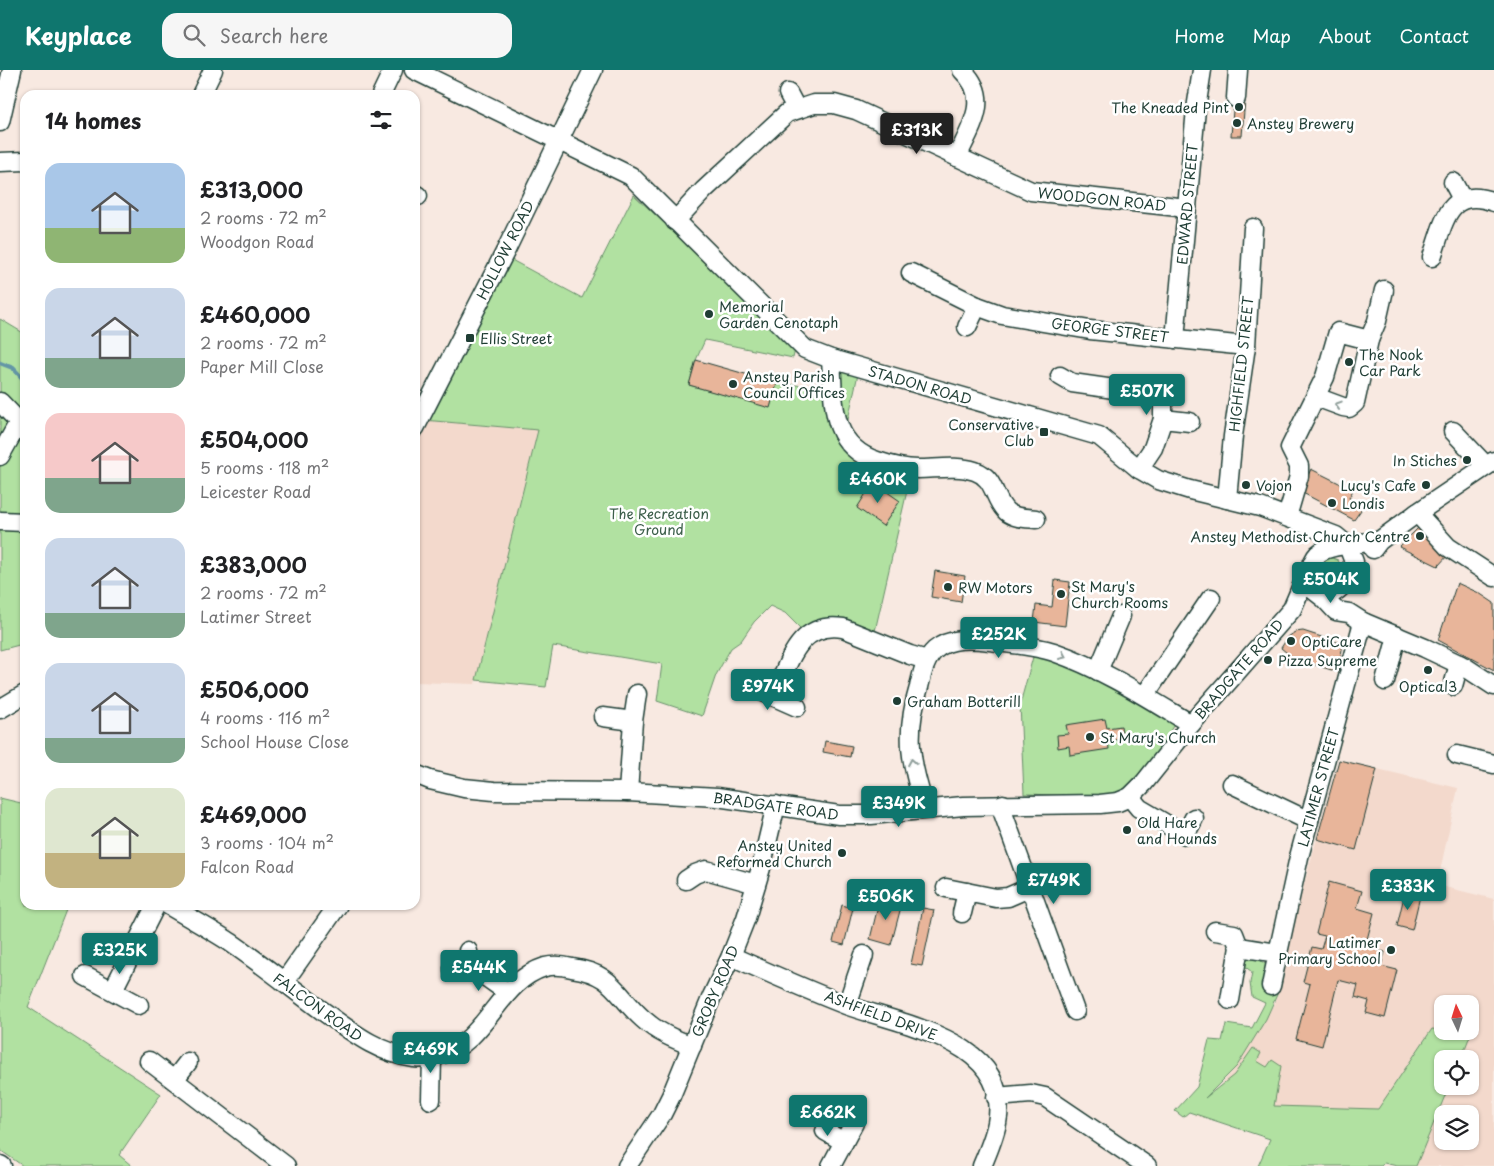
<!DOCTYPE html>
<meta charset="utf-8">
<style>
:root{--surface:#fff;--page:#f6f6f6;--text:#202124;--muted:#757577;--accent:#0f766e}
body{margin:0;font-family:"Playpen Sans",sans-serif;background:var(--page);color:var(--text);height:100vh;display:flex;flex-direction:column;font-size:19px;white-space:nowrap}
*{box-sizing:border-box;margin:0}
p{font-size:16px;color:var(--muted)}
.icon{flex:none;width:28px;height:28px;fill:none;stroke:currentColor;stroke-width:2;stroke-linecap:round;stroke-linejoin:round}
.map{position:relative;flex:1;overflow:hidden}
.panel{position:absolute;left:20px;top:20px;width:400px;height:820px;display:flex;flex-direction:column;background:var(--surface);border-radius:15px;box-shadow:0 1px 4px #0004}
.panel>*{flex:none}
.needle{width:32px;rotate:356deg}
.buttons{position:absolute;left:1434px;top:925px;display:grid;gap:10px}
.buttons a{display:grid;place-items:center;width:45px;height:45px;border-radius:10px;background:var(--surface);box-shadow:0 1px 4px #0004;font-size:25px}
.price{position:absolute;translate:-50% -42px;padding:0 11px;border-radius:5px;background:var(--accent);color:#fff;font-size:16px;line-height:32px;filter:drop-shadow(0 1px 2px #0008)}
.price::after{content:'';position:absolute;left:50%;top:30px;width:15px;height:11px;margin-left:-8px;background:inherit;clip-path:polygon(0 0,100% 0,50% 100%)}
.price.active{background:#222;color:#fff}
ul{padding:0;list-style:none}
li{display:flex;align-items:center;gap:15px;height:125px;padding:0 25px}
li span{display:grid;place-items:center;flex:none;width:140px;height:100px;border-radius:15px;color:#555}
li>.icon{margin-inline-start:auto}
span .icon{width:60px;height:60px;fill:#fffc;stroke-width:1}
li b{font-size:21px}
h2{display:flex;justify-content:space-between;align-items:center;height:60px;padding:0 25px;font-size:21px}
header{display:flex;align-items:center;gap:30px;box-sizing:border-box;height:70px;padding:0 25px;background:var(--accent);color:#fff}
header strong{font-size:24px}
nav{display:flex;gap:28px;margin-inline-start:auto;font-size:18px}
.search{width:350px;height:45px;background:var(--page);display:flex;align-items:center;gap:12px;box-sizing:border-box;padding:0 18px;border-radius:15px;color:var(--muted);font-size:19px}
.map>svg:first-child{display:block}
.built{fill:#f3d9cc;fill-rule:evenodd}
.green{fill:#b1e1a1;stroke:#688f6a}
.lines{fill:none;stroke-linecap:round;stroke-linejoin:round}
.stream{stroke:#6396a6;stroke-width:4.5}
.building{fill:#e8b59a;stroke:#1f3d34}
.minor-casing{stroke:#1f3d34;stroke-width:21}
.minor{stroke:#fff;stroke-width:18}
.oneway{stroke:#8f9e9a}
.poi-dot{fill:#1f3d34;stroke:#fff;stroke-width:2}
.labels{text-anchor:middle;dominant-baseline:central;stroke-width:5;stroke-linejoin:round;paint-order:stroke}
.poi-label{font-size:14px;fill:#1f3d34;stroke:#fff;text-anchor:start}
.street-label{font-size:14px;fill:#1f3d34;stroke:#fff}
.park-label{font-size:14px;fill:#3c5e4a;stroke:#fff}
</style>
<header>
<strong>Keyplace</strong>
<div class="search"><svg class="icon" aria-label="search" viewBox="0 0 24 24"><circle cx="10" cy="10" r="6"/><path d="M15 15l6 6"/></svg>Search here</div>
<nav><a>Home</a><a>Map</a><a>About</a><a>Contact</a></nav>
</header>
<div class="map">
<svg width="1494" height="1096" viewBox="0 0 1494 1096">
<rect width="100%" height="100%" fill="#f8e9e1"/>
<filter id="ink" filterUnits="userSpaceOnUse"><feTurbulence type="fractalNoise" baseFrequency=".02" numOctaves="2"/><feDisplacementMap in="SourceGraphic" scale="10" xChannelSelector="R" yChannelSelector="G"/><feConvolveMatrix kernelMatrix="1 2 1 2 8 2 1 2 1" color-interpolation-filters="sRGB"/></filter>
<g filter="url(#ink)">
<g class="built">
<polygon points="423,350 538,360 475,614 415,612 415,364"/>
<path d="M1339,690L1458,718L1437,815L1494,829V1096H1397L1194,1045L1237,996L1274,934L1280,918L1296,843ZM1442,934H1470V961H1442ZM1442,989H1470V1016H1442ZM1442,1044H1470V1071H1442Z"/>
</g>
<g class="green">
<polygon points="634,125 796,276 793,288 705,270 696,290 689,315 770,337 777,313 822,318 822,297 858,304 844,368 912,399 875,561 834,557 800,558 785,543 770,536 754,552 741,571 731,578 716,605 702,646 657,631 662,594 553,576 546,617 476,610 538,360 423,350 506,187 582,228"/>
<polygon points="0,249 25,264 25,575 19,575 0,580"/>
<path d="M1329,487L1338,490C1343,500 1339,510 1329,514L1321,511L1318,503L1322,492Z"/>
<path d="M1052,581L1175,653C1162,673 1144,709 1124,721C1107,730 1046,724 1024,724L1020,634L1033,587Z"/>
<polygon points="0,728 25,734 25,835 68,835 28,937 161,1024 119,1085 132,1096 23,1096 0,1080"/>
<polygon points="1246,886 1255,887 1267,895 1266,914 1280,918 1266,949 1237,996 1205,1028 1234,1005 1253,978 1261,983 1257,991 1267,997 1272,990 1281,996 1274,1036 1378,1039 1432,959 1471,963 1461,989 1442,989 1442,1016 1449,1016 1416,1096 1397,1096 1384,1093 1381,1096 1258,1096 1270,1069 1189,1042 1183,1047 1175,1041 1197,1017 1209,970 1222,971 1226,954 1252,958 1265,933 1252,927 1250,913 1252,902 1243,895"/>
</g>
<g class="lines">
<polyline class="stream" points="0,293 13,298 25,311"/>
</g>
<g class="building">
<polygon points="1237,30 1245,31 1244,41 1234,40 1234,33"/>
<polygon points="1233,40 1244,41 1242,66 1231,66"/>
<polygon points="696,290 777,313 770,338 689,315"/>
<polygon points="1311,399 1353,420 1349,428 1358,433 1355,437 1361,440 1354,450 1301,422"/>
<polygon points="873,412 900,431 883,456 857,438"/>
<polygon points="1421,455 1448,485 1438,496 1399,477"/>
<polygon points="935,501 965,506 961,532 931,527"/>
<polygon points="1055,510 1070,512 1065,556 1034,552 1036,535 1052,537"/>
<polygon points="1457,513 1479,523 1494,533 1494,600 1438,570"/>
<polygon points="1303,561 1343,574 1338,602 1293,588 1281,578 1288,567 1295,562"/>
<polygon points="1105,649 1107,658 1121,656 1123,669 1108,671 1109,679 1070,685 1069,676 1058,678 1057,665 1068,664 1066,655"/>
<polygon points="825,671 852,676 850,687 823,682"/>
<polygon points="1339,690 1377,699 1356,780 1317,769"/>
<polygon points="1329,812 1362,821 1357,838 1374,843 1365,877 1385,882 1381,896 1397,900 1385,948 1366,943 1369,931 1355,927 1358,915 1338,910 1322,976 1296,969 1310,914 1303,912 1312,877 1321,879 1325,866 1316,864"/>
<polygon points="1405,822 1420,826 1412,860 1397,856"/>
<polygon points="880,828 902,833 891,875 870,869"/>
<polygon points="842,835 853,838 844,875 833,872"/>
<polygon points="923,838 934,840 922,896 911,894"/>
</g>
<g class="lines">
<defs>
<g id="minor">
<path d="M414,0L631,106L805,279L831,289L1099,366L1139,399L1158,410L1190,420L1260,437L1336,466L1348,476L1354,492C1348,509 1341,525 1321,526L1312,519L1308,506C1310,499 1313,489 1318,484C1328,474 1365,473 1379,471"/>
<polyline points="788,23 796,38"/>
<polyline points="201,25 213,0"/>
<polyline points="381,25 393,0"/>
<polyline points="1236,28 1238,0"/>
<polyline points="0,52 12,0"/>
<path d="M957,87C971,57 992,28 962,0"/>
<polyline points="0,92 25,91"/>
<polyline points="1453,112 1462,129"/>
<polyline points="415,124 418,126"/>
<polyline points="675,151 704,120 787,43 814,34 834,34 856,40 1031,121 1187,138"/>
<path d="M1432,187C1444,153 1448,115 1494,132"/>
<polyline points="911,203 977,236 1002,245 1090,260 1246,276"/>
<polyline points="967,257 977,236"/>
<polyline points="1175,269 1196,39 1202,0"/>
<path d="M831,289C834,331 829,375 877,391C892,396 903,399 918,399C936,399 957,395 975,401C996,408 993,430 1007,442C1014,448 1027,448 1036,449"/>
<polyline points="1060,306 1072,313 1163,326 1163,349"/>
<polyline points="1316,327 1343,337 1349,338 1355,333 1369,270 1377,251 1384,220"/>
<polyline points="0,332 25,358"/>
<polyline points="415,358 505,182 593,0"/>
<polyline points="1453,361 1486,396"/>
<polyline points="0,386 19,352"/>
<polyline points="1139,399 1153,378 1163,349 1190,352"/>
<polyline points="1227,429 1233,366 1246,276 1253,158"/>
<polyline points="1417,443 1448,477 1494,507"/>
<polyline points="1287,447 1299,406 1299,396 1290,378 1325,307 1338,262 1369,270"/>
<polyline points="0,451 25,452"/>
<polyline points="1373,479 1379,471 1417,443 1494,391"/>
<polyline points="1322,526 1336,541 1349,543 1363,552 1425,578 1465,597 1494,616"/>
<polyline points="1098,601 1121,546"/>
<polyline points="1385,611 1397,566"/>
<polyline points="1453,616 1459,594"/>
<polyline points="752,617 797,637"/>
<polyline points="1145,625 1211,528"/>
<path d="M774,626C789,593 798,551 843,558L910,585L927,590"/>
<polyline points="0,639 25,624"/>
<polyline points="603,647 633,651"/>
<polyline points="1457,685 1494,694"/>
<polyline points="415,704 430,710 464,718 494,721 628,722 717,727 839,745 871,745 963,736 1100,734 1118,732 1130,727 1144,713 1191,654 1292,539 1301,518 1308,506"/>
<polyline points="1232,714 1309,751"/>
<polyline points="628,722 633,651 637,624"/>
<polyline points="1130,727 1139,738 1185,765 1194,748"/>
<polyline points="1003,734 1003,743 1075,941"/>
<path d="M925,739C911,691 904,667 919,617C922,604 925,589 935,580C950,567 972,569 990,571C1007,573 1039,577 1054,582C1103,599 1146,627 1191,654"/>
<polyline points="686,810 695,804 706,800 756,814"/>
<polyline points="946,818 996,828 1008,827 1031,817"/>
<path d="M168,835C188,847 210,859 230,872C262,894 293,919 324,942C352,962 378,983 414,988C422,990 432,987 440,985C488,971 497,912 545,897C553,895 564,896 572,898C614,904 615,924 643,949C657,962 674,969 692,976"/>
<polyline points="962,843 967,822"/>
<polyline points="1215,861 1234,864 1239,877 1230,930"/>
<polyline points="1239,877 1278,883 1299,787 1363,552"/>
<path d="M731,886C769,903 807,920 846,935C901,955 1013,970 997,1053C994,1068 988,1082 982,1096"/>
<polyline points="469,895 507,922"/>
<polyline points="453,899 469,895 468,881"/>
<polyline points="85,906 139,935"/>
<polyline points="284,912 338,835"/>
<polyline points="1271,916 1278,883"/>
<polyline points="113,920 156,835"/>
<polyline points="847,935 864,885"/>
<polyline points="149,991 286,1096"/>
<polyline points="174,1010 188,992"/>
<polyline points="996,1027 1031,1024 1045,1027 1147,1096"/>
<polyline points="431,1030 432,987"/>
<polyline points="825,1061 844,1072"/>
<polyline points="0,1095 2,1096"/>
<polyline points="627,1096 662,1044 671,1026 712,926 731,886 746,848 761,798 776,735"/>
<polyline points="831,1096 854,1053"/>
</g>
</defs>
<use href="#minor" class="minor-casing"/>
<use href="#minor" class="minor"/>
</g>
<defs><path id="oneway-chevron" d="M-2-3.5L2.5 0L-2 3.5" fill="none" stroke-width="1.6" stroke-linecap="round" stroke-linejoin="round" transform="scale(1.25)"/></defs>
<g class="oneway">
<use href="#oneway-chevron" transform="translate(1338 335) rotate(-162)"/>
<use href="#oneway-chevron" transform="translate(1063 586) rotate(24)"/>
<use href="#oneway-chevron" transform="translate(912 692) rotate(-100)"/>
</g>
</g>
<g class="poi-dot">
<circle cx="1239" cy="37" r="5"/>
<circle cx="1237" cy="53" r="5"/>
<circle cx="709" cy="244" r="5"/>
<rect x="465" y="263" width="10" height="10" rx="2.5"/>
<circle cx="1349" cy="292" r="5"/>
<circle cx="733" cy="314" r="5"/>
<rect x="1039" y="357" width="10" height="10" rx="2.5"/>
<circle cx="1467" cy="390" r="5"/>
<circle cx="1246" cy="415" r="5"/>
<circle cx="1426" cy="415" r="5"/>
<circle cx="1332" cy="433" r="5"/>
<circle cx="1420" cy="466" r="5"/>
<circle cx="948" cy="517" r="5"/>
<circle cx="1061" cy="524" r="5"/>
<circle cx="1291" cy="571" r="5"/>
<circle cx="1268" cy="590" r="5"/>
<circle cx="1428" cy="600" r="5"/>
<circle cx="897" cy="631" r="5"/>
<circle cx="1090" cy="667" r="5"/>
<circle cx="1127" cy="760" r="5"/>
<circle cx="842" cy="783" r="5"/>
<circle cx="1391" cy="880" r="5"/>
</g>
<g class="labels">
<g class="poi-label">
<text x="1229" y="37" text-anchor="end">The Kneaded Pint</text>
<text x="1247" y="53">Anstey Brewery</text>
<text x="719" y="236">Memorial<tspan x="719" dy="16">Garden Cenotaph</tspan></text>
<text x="480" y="268">Ellis Street</text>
<text x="1359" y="284">The Nook<tspan x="1359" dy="16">Car Park</tspan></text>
<text x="743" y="306">Anstey Parish<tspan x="743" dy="16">Council Offices</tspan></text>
<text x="1034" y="354" text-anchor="end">Conservative<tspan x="1034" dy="16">Club</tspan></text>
<text x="1457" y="390" text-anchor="end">In Stiches</text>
<text x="1256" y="415">Vojon</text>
<text x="1416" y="415" text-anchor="end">Lucy's Cafe</text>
<text x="1342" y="433">Londis</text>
<text x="1410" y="466" text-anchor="end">Anstey Methodist Church Centre</text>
<text x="1071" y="516">St Mary's<tspan x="1071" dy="16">Church Rooms</tspan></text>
<text x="958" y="517">RW Motors</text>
<text x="1301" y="571">OptiCare</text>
<text x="1278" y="590">Pizza Supreme</text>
<text x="1428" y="616" text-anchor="middle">Optical3</text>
<text x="907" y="631">Graham Botterill</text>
<text x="1100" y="667">St Mary's Church</text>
<text x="1137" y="752">Old Hare<tspan x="1137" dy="16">and Hounds</tspan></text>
<text x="832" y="775" text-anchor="end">Anstey United<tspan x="832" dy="16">Reformed Church</tspan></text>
<text x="1381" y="872" text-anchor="end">Latimer<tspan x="1381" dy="16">Primary School</tspan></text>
</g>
<g class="street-label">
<text transform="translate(1102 129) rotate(6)">WOODGON ROAD</text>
<text transform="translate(1187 134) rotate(-85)">EDWARD STREET</text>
<text transform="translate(505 180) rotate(-63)">HOLLOW ROAD</text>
<text transform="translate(1110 260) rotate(7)">GEORGE STREET</text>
<text transform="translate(1241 294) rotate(-84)">HIGHFIELD STREET</text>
<text transform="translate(920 315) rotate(16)">STADON ROAD</text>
<text transform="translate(1239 599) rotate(-49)">BRADGATE ROAD</text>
<text transform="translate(1318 717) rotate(-75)">LATIMER STREET</text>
<text transform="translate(776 736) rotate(8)">BRADGATE ROAD</text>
<text transform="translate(715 921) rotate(-67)">GROBY ROAD</text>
<text transform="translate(318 937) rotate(36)">FALCON ROAD</text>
<text transform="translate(881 945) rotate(20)">ASHFIELD DRIVE</text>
</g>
<g class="park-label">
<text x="659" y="443">The Recreation<tspan x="659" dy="16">Ground</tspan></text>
</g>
</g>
</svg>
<div class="buttons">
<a><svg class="needle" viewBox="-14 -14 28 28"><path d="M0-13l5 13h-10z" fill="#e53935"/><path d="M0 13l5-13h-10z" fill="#757577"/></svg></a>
<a><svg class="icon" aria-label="locate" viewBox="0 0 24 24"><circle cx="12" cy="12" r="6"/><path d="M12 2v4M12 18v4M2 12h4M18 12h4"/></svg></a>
<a><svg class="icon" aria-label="layers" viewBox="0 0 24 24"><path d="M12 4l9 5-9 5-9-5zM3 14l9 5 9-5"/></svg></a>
</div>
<b class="price active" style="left:917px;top:85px">£313K</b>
<b class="price" style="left:1147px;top:346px">£507K</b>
<b class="price" style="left:878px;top:434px">£460K</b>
<b class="price" style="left:1331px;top:534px">£504K</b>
<b class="price" style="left:999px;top:589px">£252K</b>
<b class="price" style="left:768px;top:641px">£974K</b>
<b class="price" style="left:899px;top:758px">£349K</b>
<b class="price" style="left:1054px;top:835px">£749K</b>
<b class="price" style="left:1408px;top:841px">£383K</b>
<b class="price" style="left:886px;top:851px">£506K</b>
<b class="price" style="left:120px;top:905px">£325K</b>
<b class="price" style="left:479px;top:922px">£544K</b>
<b class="price" style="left:431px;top:1004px">£469K</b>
<b class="price" style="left:828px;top:1067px">£662K</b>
<section class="panel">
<h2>14 homes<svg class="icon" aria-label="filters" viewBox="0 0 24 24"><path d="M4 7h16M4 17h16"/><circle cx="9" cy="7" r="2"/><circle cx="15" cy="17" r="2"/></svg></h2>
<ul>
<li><span style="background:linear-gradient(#a9c7e8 65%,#8fb573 0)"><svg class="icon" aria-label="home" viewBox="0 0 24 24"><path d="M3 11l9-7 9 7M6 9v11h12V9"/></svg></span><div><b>£313,000</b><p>2 rooms · 72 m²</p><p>Woodgon Road</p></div></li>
<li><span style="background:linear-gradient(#c9d6e8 70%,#7fa58c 0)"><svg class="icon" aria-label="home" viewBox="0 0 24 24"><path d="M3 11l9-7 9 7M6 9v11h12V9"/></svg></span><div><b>£460,000</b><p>2 rooms · 72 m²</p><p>Paper Mill Close</p></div></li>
<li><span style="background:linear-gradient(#f6c9c9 65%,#7fa58c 0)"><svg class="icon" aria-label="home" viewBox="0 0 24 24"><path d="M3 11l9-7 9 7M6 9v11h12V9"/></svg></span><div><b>£504,000</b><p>5 rooms · 118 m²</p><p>Leicester Road</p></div></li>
<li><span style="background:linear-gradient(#c9d6e8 75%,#7fa58c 0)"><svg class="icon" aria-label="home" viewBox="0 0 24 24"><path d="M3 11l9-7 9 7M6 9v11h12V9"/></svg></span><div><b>£383,000</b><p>2 rooms · 72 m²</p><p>Latimer Street</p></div></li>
<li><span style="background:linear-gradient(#c9d6e8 75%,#7fa58c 0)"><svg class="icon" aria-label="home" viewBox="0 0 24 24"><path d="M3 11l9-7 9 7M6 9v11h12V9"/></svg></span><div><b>£506,000</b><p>4 rooms · 116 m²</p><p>School House Close</p></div></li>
<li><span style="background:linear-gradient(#dfe7d0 65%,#c2b280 0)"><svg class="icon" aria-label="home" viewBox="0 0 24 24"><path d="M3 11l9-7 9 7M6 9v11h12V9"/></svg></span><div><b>£469,000</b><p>3 rooms · 104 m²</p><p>Falcon Road</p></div></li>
</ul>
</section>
</div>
